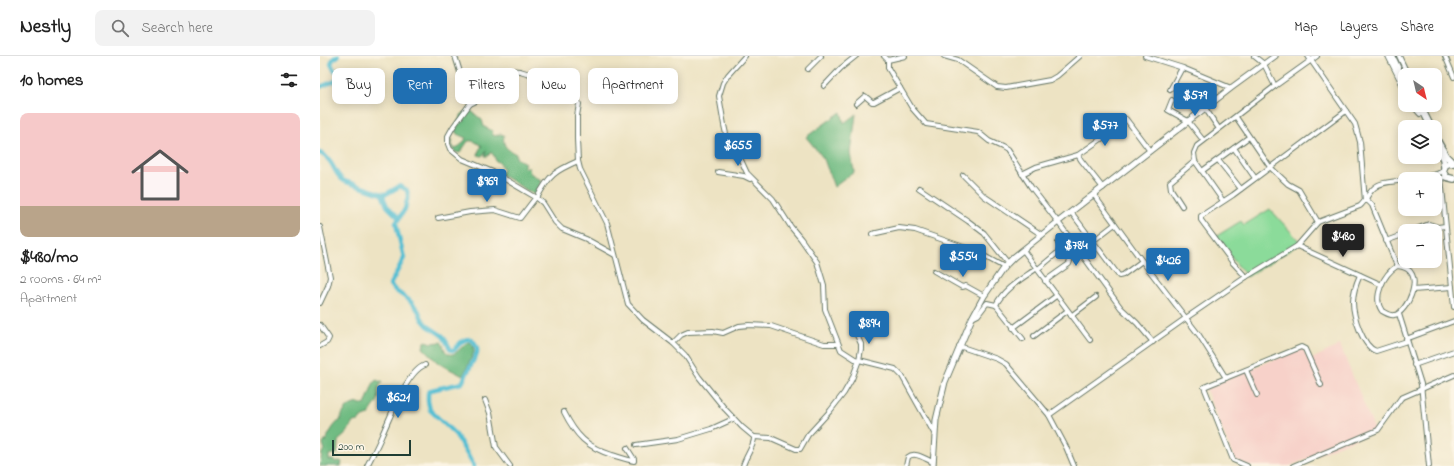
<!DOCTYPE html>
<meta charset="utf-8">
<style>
:root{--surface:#fff;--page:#f2f2f2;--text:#222;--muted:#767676;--line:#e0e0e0;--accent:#1f6fb2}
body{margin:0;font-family:"Indie Flower",sans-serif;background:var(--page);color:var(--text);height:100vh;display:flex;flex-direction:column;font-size:15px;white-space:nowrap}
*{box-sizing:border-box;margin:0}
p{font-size:13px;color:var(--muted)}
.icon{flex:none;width:22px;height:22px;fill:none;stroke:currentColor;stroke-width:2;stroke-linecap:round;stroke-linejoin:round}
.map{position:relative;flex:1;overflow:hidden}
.panel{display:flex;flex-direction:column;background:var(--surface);width:320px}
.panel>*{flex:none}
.guide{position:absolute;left:12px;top:12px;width:380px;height:36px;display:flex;gap:8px}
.needle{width:26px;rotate:145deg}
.fabs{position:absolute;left:1078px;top:12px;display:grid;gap:8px}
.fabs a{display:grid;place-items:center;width:44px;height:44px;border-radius:8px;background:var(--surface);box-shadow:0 2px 10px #0003;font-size:20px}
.scale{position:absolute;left:12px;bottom:10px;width:79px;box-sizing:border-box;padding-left:4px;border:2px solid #1f3d34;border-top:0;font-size:11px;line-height:14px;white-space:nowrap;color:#1f3d34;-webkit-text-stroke:3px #fcf5e5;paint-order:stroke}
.price{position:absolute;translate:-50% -34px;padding:0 9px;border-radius:4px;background:var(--accent);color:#fff;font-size:13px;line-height:26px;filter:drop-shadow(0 1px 2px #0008)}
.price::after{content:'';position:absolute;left:50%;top:24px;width:12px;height:9px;margin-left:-6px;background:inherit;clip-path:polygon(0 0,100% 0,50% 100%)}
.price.on{background:#222;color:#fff}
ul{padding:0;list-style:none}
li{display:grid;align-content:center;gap:8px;height:212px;padding:0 20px}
li span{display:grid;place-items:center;height:124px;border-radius:8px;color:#555}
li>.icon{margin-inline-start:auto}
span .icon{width:72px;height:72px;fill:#fffc;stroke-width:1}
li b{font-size:17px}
h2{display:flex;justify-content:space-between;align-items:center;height:48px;padding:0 20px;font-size:17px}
.tag{padding:0 14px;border-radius:8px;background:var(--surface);box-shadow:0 2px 10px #0003;font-size:14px;line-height:36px}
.tag.on{background:var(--accent);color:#fff}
header{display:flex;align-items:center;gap:24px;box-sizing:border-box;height:56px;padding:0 20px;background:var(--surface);border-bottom:1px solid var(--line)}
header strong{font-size:19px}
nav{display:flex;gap:22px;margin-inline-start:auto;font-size:14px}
.search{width:280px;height:36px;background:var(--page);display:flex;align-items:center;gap:10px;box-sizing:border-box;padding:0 14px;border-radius:8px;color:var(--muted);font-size:15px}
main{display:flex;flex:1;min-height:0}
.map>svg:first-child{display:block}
.built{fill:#f7d1c9}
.green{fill:#8bdb9a;stroke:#558c67}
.forest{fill:#70bb82;stroke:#487c5b}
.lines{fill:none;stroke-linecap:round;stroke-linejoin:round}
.river{stroke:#56bfd3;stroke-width:4.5}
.minor-casing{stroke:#677766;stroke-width:6}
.major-casing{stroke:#677766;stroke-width:7}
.highway-casing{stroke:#677766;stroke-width:8}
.minor{stroke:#fff;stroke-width:4}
.major{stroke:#fff;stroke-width:5}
.highway{stroke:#fff;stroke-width:5.5}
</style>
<header>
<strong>Nestly</strong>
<div class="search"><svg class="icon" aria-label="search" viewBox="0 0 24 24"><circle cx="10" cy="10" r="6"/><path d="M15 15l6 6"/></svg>Search here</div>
<nav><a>Map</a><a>Layers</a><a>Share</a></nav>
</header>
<main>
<section class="panel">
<h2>10 homes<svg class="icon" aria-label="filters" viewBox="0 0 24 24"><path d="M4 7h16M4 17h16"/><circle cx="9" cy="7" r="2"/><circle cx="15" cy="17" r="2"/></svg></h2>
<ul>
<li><span style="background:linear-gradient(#f6c9c9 75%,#b9a48a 0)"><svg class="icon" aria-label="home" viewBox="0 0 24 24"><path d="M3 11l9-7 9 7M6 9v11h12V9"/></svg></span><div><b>$480/mo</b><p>2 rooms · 64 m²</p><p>Apartment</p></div></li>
</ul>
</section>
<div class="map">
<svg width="1134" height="410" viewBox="0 0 1134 410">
<rect width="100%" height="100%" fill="#fcf5e5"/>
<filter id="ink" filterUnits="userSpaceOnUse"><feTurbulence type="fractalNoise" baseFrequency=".025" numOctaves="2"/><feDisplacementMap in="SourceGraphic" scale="8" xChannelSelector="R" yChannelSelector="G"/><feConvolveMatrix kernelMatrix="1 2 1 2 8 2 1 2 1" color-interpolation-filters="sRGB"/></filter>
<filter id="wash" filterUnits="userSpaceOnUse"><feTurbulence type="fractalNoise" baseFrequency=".012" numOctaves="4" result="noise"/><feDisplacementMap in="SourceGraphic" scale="16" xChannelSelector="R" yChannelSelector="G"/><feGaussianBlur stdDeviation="0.9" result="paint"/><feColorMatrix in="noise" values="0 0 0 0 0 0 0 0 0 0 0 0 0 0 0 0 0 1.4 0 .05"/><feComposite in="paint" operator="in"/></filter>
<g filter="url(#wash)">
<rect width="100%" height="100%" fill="#ede3c3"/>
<polygon class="built" points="1020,289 1055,375 970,410 927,410 915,405 885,331 983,292 990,304"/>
<polygon class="green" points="950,153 981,187 927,221 895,181 921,165 924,169"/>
<g class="forest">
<path d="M149,53L162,64L164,71L173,75L172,78L175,80L180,78L184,79C184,81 183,84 184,86C184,92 192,96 196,98V102L205,107L204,108V111L209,112L210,117L221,124L220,134L215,139L180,118L181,116L183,115L180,107L176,105L174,100L171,96L168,100H165L166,95L162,100L158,99L159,94L162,90C157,87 154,84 148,85L140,97L135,96L131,91V82L133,85L132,87L133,91L136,93L143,87L146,82L137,78L134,73L142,58Z"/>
<polygon points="521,56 524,67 536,58 531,97 534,116 514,131 504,103 486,81"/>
<path d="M106,285L111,287L121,286C124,289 124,295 127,297C136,303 142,287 150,286C153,289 154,291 154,296L143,320L118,307L103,292L104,287Z"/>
<path d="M56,324L62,326L59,331L60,333L58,334C61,348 53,348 49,359L41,362L39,365L33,366L27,377L18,385L17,398H11L9,399V404H14L15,406L19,405L22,406L21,410H0L2,397L5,394L3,388C8,382 13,367 20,365C23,353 32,344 45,349L53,328Z"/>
</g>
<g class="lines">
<g class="river">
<polyline points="0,31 15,25 20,22 20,18 14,14 11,8 13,3 18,0"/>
<path d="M0,97C15,105 12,116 24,125L62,138H66L80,130L87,134L88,140L85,153L76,167L78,177L84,202L70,229L76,235L89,244L98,254L102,263L108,270L123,280L131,294H134C139,289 142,282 151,283C156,287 158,291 157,297L142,327L111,334L108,337V345L110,354L136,379L154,410"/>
<polyline points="62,138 67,150 79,162"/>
</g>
</g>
</g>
<g filter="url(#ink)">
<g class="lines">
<defs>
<g id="minor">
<polyline points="135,0 150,48 133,71 128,80 128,88 130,93 142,103 173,116 217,142 223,147 235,166 242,173 266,183 295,199"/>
<polyline points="425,0 408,19 403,27 399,40 404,69 408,87 421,104 427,117 453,143 471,171 481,183 497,206 504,229 505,253 521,294 535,303 575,313 582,320 614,377"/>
<polyline points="564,0 568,4 585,0"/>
<polyline points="624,0 638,4 677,31 686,32 730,24 737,20 760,0"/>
<polyline points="825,0 863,12 911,32"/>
<polyline points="934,0 944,8 955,30"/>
<polyline points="988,0 1035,68 1040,86 1045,145"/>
<polyline points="1068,0 1085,34"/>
<polyline points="1079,0 1088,19"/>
<polyline points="1125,0 1134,21"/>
<polyline points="568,4 568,12 592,52 606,68 658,76 669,85 682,91 687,94 711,131 738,166 801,252 817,267 833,286"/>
<polyline points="488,13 501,0"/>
<polyline points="504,30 521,12 536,0"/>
<polyline points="850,34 862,12"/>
<polyline points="852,44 848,54 868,65 883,84"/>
<path d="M150,48L186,31L184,18L186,14L200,15L213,19L234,34L257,43L259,48L257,60V83L258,105L260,113L287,167L308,248L323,264L353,287L365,299L379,321L405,353L422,371L434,381C435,389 425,401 423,410"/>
<polyline points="536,48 545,40 552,46 554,46 580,32"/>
<polyline points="1092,49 1100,58"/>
<polyline points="885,52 899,73"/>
<polyline points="916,61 950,111 968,128 979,134 998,166"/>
<polyline points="914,92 935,122"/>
<polyline points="758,99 784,81 798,66 803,62 806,63 830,95"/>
<polyline points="898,104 921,133"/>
<polyline points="882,115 929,81"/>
<polyline points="398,116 424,120 430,123"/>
<polyline points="702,118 716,111 758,99 761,104 783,132"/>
<polyline points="643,119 664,140 722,179"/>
<polyline points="1121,122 1134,251"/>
<polyline points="1095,123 1117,118 1123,115"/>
<polyline points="1105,123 1122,122"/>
<polyline points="599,132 648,165 664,177 688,207"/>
<polyline points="774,139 822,205 879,279 906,322"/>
<path d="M217,142C229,119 235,115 258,105"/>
<polyline points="1046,143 1052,149 1077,210"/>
<polyline points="903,145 875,105 874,97 877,90 955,30 997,0"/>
<polyline points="862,150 851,133 850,126 875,105"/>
<polyline points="751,156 799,220 803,219 822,205"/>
<polyline points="118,162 150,156 175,154 200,162 216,141"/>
<polyline points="0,171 10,221 8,230 0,247"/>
<polyline points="1091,175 1109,168 1118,171 1125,170"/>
<polyline points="552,178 579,172 595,174 655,195 684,211"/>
<polyline points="773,185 795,168"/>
<polyline points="1066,185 1085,178"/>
<polyline points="977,190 1062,229"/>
<polyline points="703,194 770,284"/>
<path d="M1077,210C1110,212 1086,259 1074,259C1070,260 1066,257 1062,255C1052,241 1064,218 1077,210Z"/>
<polyline points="718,213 742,193"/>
<polyline points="614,215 642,231 646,230 664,240"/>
<path d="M1040,219C1036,228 1033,236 1033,246C1033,260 1043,291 1056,295L1087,285"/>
<polyline points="926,221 913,207 881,164 881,160 913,139 1026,55"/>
<polyline points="725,225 749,208 750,205 738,187"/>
<polyline points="1093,234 1132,231"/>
<path d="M676,249C684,232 702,223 717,212"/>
<polyline points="1079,258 1101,328 1109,410"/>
<polyline points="751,260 776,241"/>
<polyline points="652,262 658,259 667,247 676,249 703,283"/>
<polyline points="0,269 9,282 7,286 0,290"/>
<polyline points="693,272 736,240"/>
<polyline points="714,280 747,255"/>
<polyline points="1086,283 1134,265"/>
<polyline points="353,287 361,279 368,276 393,275 403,277 419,270 429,269 451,270 504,288 518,288"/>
<polyline points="639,290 677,303 686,308 729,359 746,391 754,410"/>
<polyline points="1094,309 1134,295"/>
<polyline points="926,314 937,339"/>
<polyline points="165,344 170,357 176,391 190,410"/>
<path d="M244,356C256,380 267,391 292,399C299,401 307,404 314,405V403L307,392"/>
<path d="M729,359L866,262L926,221L977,190L998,166L1040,150C1046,145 1048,137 1054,132C1061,125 1075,126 1085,124"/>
<polyline points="434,381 451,382 476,393 480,393 488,379 510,355 524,337 532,323 539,304 541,293 541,288 536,277"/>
<polyline points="316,389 358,383 391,373 413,363"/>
<path d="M47,410C52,400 58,389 62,379C70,362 87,315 105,309"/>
<path d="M586,410L588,401C595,395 605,403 613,406"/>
<polyline points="927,410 913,404 884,331 981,291 985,293 1001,329"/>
<polyline points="973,410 1058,374 1081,342 1134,319"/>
</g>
<polyline id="major" points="613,410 616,364 625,326 652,262 664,240 684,211 694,201 738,166 911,32 955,0"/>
<g id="highway">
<polyline points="1072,0 1085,27"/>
<polyline points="1100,49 1111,71"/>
<polyline points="1115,80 1126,100 1132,106"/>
<polyline points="1118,94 1123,103 1124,111"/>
<polyline points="1134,107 1126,108 1123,115 1126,121 1134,123"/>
</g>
</defs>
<use href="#minor" class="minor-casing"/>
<use href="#major" class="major-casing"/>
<use href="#highway" class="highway-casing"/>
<use href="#minor" class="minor"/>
<use href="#major" class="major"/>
<use href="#highway" class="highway"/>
</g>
</g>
</svg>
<div class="fabs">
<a><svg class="needle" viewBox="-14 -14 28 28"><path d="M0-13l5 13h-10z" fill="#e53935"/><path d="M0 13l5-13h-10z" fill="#767676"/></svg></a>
<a><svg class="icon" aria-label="layers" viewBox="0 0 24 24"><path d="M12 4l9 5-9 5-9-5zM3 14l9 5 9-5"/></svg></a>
<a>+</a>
<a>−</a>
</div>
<div class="scale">200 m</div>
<b class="price" style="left:875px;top:61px">$579</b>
<b class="price" style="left:785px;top:91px">$577</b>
<b class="price" style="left:418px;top:111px">$655</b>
<b class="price" style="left:167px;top:147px">$969</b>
<b class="price on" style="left:1023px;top:202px">$480</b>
<b class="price" style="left:756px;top:211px">$784</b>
<b class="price" style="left:643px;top:222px">$554</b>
<b class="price" style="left:848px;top:226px">$426</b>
<b class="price" style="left:549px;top:289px">$894</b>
<b class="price" style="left:78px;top:363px">$621</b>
<div class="guide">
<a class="tag">Buy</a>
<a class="tag on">Rent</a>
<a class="tag">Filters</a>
<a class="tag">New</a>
<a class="tag">Apartment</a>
</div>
</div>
</main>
